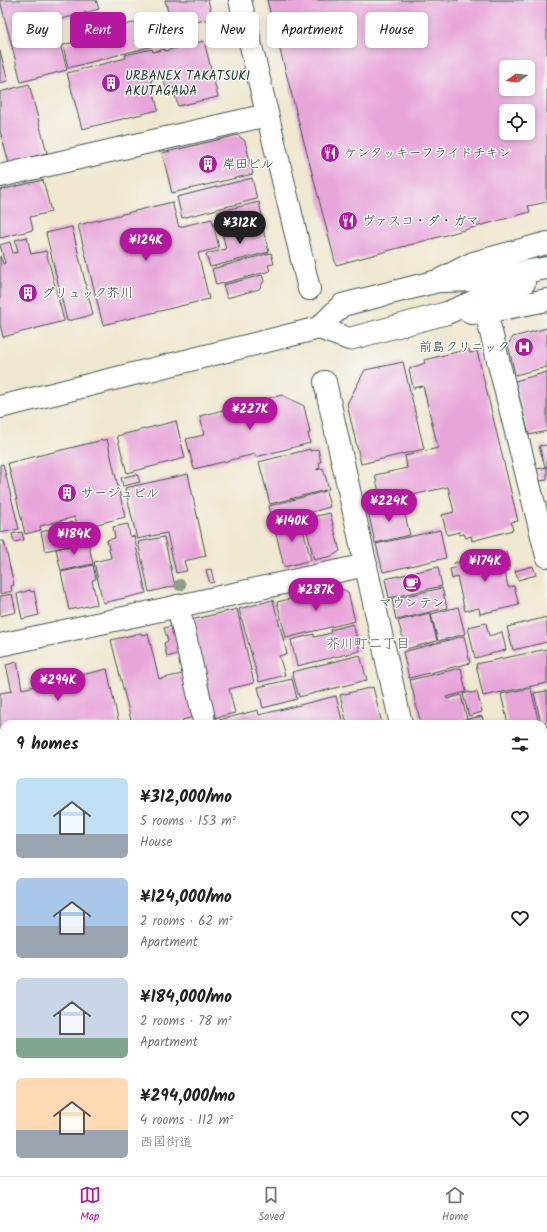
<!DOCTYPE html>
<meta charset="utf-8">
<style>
:root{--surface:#fff;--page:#f6f6f6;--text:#222;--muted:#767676;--line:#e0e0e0;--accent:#b5179e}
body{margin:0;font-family:Kalam,"Klee One",sans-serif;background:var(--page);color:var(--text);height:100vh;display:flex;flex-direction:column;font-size:15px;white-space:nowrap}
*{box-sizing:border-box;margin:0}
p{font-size:13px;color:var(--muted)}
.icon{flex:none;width:22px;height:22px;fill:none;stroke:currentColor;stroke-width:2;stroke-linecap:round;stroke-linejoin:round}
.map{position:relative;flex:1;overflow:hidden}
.panel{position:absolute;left:0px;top:720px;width:547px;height:456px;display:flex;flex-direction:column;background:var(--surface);border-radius:12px 12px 0 0;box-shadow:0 2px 6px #0003}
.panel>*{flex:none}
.banner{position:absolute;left:12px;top:12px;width:523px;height:36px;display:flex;gap:8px}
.needle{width:26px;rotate:255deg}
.fabs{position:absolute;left:499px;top:60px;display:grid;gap:8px}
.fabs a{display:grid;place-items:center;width:36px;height:36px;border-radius:6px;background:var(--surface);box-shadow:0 2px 6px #0003;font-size:20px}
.price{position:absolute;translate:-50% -34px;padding:0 9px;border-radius:14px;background:var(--accent);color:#fff;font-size:13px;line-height:26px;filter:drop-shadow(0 1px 2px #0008)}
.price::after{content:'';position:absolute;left:50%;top:24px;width:12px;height:9px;margin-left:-6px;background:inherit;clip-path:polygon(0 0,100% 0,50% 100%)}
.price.current{background:#222;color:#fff}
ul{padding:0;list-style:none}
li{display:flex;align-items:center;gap:12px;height:100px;padding:0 16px}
li span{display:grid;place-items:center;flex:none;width:112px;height:80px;border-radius:6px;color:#555}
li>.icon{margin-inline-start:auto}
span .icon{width:48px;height:48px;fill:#fffc;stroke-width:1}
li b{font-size:17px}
h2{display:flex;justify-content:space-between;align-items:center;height:48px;padding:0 16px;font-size:17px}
.pill{padding:0 14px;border-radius:6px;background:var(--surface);box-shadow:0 2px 6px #0003;font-size:14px;line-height:36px}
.pill.current{background:var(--accent);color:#fff}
.tabs{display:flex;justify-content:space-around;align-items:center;height:56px;border-top:1px solid var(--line);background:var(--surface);font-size:11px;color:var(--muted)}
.tabs a{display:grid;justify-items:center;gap:2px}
.tabs .current{color:var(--accent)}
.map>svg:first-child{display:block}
.building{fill:#e8a5da;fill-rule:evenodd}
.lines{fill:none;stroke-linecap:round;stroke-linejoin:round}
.street-casing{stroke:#3e564b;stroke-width:24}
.secondary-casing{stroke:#3e564b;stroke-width:24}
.street{stroke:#fff;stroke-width:22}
.secondary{stroke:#fff;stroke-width:22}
.tree{fill:#8a9d85}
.labels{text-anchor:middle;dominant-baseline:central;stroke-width:3;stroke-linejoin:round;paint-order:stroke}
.poi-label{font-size:13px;fill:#1f3d34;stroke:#f6f6f2;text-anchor:start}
.neighbourhood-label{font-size:14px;fill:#65616e;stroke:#f6f6f2}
</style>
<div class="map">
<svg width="547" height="1176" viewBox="0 0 547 1176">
<rect width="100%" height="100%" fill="#f6f6f2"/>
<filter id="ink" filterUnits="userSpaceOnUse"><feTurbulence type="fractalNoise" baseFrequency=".025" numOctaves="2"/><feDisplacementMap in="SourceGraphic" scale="8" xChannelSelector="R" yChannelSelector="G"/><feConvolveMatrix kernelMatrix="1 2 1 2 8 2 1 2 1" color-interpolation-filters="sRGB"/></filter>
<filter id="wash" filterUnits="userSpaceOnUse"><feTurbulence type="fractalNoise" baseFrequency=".012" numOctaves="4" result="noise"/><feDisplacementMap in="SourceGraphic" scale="16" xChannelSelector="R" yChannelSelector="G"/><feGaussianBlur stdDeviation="0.9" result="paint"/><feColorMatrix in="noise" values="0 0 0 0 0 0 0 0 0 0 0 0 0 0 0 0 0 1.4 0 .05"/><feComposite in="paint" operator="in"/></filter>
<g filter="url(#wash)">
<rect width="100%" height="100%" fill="#efe7cf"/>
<g id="blocks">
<g class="building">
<polygon points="0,0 96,0 99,9 54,21 67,70 21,82"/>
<polygon points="165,0 208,0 213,18 172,28"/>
<path d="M267,0H547V202L528,206L530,212L336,265ZM506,67H528V89H506ZM506,111H528V133H506Z"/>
<polygon points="146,20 153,46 68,68 63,45 105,34 104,30"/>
<polygon points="204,41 218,97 178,106 173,87 166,89 163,76 151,80 158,110 82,129 67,73 126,58 125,55 152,49 153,52 165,49 165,51"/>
<polygon points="0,51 8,81 0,83"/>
<polygon points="29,84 47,153 9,163 0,131 0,92"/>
<polygon points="238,135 245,141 253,174 172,193 162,153"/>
<polygon points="252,178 257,199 182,218 177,197"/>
<polygon points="43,180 51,212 30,217 33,230 0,238 0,190"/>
<polygon points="172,202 179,227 212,219 219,248 198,253 209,299 103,325 78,225"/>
<polygon points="259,202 263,220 221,230 217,212"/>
<polygon points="261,222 269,252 210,267 206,254 226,249 222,233"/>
<polygon points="72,227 93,315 67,321 46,233"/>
<polygon points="27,237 31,254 46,251 64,321 3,337 0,324 0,256 3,264 5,263 0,245 10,242 13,253 18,252 15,240"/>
<polygon points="271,253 274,264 268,265 270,271 216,285 212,269"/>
<polygon points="262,275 264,281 259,289 227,298 223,285"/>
<polygon points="547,328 547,367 515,375 508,344 513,337"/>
<polygon points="469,349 470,353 477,351 518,521 511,522 513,530 472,541 471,536 466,538 464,534 459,535 459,532 447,535 442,515 454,512 448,487 408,496 407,490 380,497 375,475 407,468 405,456 438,448 423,386 413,388 409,369 425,363 424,360"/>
<polygon points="403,362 424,449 361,464 347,404 365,370"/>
<polygon points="547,372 547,431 529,435 515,381"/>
<polygon points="282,395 304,406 310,433 308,433 310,443 256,457 255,454 194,469 186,439 204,435 200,416"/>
<polygon points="176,421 185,458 127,473 117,436"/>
<polygon points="107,439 125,517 78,529 75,517 40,526 41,530 25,534 8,463"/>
<polygon points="547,445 547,466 545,467 539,446"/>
<polygon points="310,449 310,451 318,449 321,462 319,462 320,468 317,469 317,470 323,468 329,489 270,504 259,462"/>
<polygon points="3,464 19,529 0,533 0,465"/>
<polygon points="547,467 547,480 540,481 537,469"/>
<polygon points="137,474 140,482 123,486 121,478"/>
<polygon points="188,474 206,556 184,561 187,571 176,573 167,533 137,539 125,488"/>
<polygon points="326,491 330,507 273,523 269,506"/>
<polygon points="402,503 410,535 375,543 368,511"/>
<polygon points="330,513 340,551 332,556 314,560 304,519"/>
<polygon points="300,518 311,560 284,567 274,525"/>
<polygon points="73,522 78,544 45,551 41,532 52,529 51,527"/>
<polygon points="128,524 130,537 134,536 146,593 103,603 94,562 111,558 107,540 115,538 113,527"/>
<polygon points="440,530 446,558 383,572 376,544"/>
<polygon points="22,532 24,540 14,542 12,534"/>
<polygon points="164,537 175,586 149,592 138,542"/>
<polygon points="0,541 4,541 14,585 11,586 12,591 0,594"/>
<polygon points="88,542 93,564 61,571 56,549"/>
<polygon points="506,551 510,570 505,571 508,587 514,586 519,605 480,614 479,608 465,611 457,577 452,579 450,569 455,568 454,563"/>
<polygon points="93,565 96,579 92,580 97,604 69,610 61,572"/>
<polygon points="533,566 536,575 518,580 515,571"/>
<polygon points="438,567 442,586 389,598 385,579"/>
<polygon points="211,569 214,582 210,583 206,570"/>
<polygon points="338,587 348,592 355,621 286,638 277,602"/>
<polygon points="442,588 447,608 396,620 392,599"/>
<polygon points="30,590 31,592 34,591 39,615 22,619 17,594"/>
<polygon points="12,594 16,612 0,616 0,596"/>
<polygon points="273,600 287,654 279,656 285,675 259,682 239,609"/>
<polygon points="458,607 465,634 438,641 431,614"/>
<polygon points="237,609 254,683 229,689 235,713 210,719 187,621"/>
<polygon points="430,613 437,641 406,649 398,621"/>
<polygon points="547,617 547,642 513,650 507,627"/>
<polygon points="486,623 489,636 502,632 506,650 475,658 468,627"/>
<polygon points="353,624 360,651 297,666 291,640 314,634 314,637 331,633 330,630"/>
<polygon points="176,625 184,652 167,657 164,643 168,641 164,628"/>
<polygon points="141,633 142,635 148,634 159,679 187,673 198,716 182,720 183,724 132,724 111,640"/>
<polygon points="464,636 470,663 409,678 403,652"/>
<polygon points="547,649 547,683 483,696 476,664"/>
<polygon points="360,655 367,680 299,697 292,672"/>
<polygon points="17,662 22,689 107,669 119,724 4,724 4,759 0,759 0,693 12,691 6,665"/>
<polygon points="461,668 466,692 446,697 447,699 461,695 467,719 458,721 458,724 421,724 410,680"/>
<polygon points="292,679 297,699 263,708 258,687"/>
<polygon points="373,687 382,724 347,724 340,695"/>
<polygon points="531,688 539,724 508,724 501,694"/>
<polygon points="547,691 547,722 541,723 534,693"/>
<polygon points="470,692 470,693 477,692 482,712 469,716 463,694"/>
<polygon points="336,696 343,724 208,724 208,723 258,710 259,715"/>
<polygon points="482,716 484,724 465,724 464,720"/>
<polygon points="547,725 547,766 543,767 543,726"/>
<polygon points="547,782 547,838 543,827 543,783"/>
<polygon points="4,828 4,848 1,849 0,847 0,830"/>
<polygon points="547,858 547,904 545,904 543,893 543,859"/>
<polygon points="547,908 547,954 543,955 543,909"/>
<polygon points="0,952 4,958 4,968 0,971"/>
<polygon points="547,961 547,986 543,987 543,962"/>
<polygon points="4,971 4,1019 0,1012 0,974"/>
<polygon points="547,1010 547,1046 543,1047 543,1011"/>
<polygon points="4,1034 4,1076 0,1078 0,1036"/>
<polygon points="2,1093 4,1098 4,1122 0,1123 0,1094"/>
<polygon points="4,1129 4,1172 43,1172 33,1176 0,1176 0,1131"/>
<polygon points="547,1146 547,1176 538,1176 537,1172 543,1172 543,1154"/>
<polygon points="70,1172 85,1172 87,1176 58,1176"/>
<polygon points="94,1172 152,1172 154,1175 97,1176"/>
<polygon points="206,1172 246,1172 240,1176 207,1176 205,1173"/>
<polygon points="258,1172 291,1172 294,1176 252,1176"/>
<polygon points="295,1172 326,1172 320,1176 309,1175 297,1176"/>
<polygon points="364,1172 422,1172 424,1176 366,1176"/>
<polygon points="430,1172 466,1172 468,1176 428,1176 427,1174"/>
</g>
</g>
</g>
<g filter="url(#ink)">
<use href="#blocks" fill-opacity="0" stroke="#3e564b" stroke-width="1"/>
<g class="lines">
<defs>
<g id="street">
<polyline points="240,0 309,289"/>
<polyline points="0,176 267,115"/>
<polyline points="438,281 473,263 547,243"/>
<polyline points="442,281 477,280 547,268"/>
<polyline points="486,312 547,556"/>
<polyline points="447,313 482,298 524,283"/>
<polyline points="471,313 486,312 547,300"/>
<polyline points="325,382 401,724"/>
<polyline points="178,606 203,714 204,724"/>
<polyline points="0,645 366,565"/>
<polyline points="0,925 4,930"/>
<polyline points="180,1172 183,1176"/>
<polyline points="499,1172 500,1176"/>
</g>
<g id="secondary">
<polyline points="319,328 349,339 447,313"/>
<polyline points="0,407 319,328 342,305 438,281"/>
</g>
</defs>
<use href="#street" class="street-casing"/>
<use href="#secondary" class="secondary-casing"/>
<use href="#street" class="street"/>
<use href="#secondary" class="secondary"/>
</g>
<circle class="tree" cx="180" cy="585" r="6"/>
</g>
<defs>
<symbol id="building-disc" viewBox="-11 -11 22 22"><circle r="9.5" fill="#b5179e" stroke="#f6f6f2"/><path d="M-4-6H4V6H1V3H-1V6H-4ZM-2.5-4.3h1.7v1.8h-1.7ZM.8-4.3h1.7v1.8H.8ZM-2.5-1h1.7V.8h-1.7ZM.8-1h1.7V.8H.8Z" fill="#fff"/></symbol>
<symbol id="restaurant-disc" viewBox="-11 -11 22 22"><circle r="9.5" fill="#b5179e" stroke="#f6f6f2"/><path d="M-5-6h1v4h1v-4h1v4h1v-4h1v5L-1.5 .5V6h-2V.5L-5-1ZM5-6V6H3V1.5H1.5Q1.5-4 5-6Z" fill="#fff"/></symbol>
<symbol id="hospital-disc" viewBox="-11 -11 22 22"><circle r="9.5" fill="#b5179e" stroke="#f6f6f2"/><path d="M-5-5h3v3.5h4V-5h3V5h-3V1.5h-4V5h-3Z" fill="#fff"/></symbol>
<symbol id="cafe-disc" viewBox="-11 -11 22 22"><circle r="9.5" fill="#b5179e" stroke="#f6f6f2"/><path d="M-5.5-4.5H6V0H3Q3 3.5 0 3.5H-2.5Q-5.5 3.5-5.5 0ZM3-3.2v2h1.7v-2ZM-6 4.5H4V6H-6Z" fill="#fff"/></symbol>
</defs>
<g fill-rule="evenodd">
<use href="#building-disc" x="100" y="72" width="22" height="22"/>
<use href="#restaurant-disc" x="319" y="142" width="22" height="22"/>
<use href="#building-disc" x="197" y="153" width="22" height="22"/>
<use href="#restaurant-disc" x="337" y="210" width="22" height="22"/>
<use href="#building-disc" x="17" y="282" width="22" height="22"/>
<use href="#hospital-disc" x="513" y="336" width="22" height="22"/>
<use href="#building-disc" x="56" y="482" width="22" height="22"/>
<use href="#cafe-disc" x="401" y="572" width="22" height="22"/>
</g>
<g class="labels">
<g class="poi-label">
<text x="125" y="76">URBANEX TAKATSUKI<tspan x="125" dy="15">AKUTAGAWA</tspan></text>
<text x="344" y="153">ケンタッキーフライドチキン</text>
<text x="222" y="164">岸田ビル</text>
<text x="362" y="221">ヴァスコ・ダ・ガマ</text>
<text x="42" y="293">グリュック芥川</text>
<text x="510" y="347" text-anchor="end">前島クリニック</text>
<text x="81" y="493">サージュビル</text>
<text x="412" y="603" text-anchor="middle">マウンテン</text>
</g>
<g class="neighbourhood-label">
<text x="368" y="644">芥川町二丁目</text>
</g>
</g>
</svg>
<div class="fabs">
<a><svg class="needle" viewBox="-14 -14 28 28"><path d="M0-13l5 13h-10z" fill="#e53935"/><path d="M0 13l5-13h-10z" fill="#767676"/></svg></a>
<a><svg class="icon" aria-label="locate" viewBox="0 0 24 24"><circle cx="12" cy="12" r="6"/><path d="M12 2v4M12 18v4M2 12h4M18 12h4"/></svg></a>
</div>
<b class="price current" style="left:240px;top:245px">¥312K</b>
<b class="price" style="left:146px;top:262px">¥124K</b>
<b class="price" style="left:250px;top:431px">¥227K</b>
<b class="price" style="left:389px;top:523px">¥224K</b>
<b class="price" style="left:292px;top:543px">¥140K</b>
<b class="price" style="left:74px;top:556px">¥184K</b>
<b class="price" style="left:485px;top:583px">¥174K</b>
<b class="price" style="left:316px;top:612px">¥287K</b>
<b class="price" style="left:58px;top:702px">¥294K</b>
<div class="banner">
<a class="pill">Buy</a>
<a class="pill current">Rent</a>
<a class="pill">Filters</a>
<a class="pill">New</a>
<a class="pill">Apartment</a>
<a class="pill">House</a>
</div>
<section class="panel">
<h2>9 homes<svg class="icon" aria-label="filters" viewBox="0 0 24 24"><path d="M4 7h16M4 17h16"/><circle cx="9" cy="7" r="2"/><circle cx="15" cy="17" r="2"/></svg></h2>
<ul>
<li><span style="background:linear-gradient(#bfe0f5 70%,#9aa5b1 0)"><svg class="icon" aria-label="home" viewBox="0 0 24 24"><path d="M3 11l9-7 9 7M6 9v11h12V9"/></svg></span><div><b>¥312,000/mo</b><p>5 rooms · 153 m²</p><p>House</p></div><svg class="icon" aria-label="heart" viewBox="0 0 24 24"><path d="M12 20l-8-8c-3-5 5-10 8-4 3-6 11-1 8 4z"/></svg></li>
<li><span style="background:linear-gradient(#a9c7e8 60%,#9aa5b1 0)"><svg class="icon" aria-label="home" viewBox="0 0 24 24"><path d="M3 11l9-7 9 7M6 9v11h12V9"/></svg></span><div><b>¥124,000/mo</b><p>2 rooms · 62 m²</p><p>Apartment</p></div><svg class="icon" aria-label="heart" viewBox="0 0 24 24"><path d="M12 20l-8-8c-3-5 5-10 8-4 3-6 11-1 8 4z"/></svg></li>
<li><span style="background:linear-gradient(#c9d6e8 75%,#7fa58c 0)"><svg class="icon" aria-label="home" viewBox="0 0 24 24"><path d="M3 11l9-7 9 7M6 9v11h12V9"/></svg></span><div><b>¥184,000/mo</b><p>2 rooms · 78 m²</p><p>Apartment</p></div><svg class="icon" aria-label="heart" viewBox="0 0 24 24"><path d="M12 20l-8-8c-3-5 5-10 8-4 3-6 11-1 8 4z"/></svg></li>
<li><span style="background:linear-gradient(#ffd9b3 65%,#9aa5b1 0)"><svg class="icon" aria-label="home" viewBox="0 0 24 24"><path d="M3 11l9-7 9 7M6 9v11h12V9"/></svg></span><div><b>¥294,000/mo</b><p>4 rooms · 112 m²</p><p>西国街道</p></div><svg class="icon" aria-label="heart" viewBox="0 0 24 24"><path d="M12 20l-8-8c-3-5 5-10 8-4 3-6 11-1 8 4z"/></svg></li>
</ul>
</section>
</div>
<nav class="tabs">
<a class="current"><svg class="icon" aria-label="map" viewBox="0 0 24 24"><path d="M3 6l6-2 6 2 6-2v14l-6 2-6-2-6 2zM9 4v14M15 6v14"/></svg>Map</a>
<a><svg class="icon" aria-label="saved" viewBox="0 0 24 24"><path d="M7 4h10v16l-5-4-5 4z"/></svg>Saved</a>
<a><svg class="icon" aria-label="home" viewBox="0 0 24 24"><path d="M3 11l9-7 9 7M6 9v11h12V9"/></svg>Home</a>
</nav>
